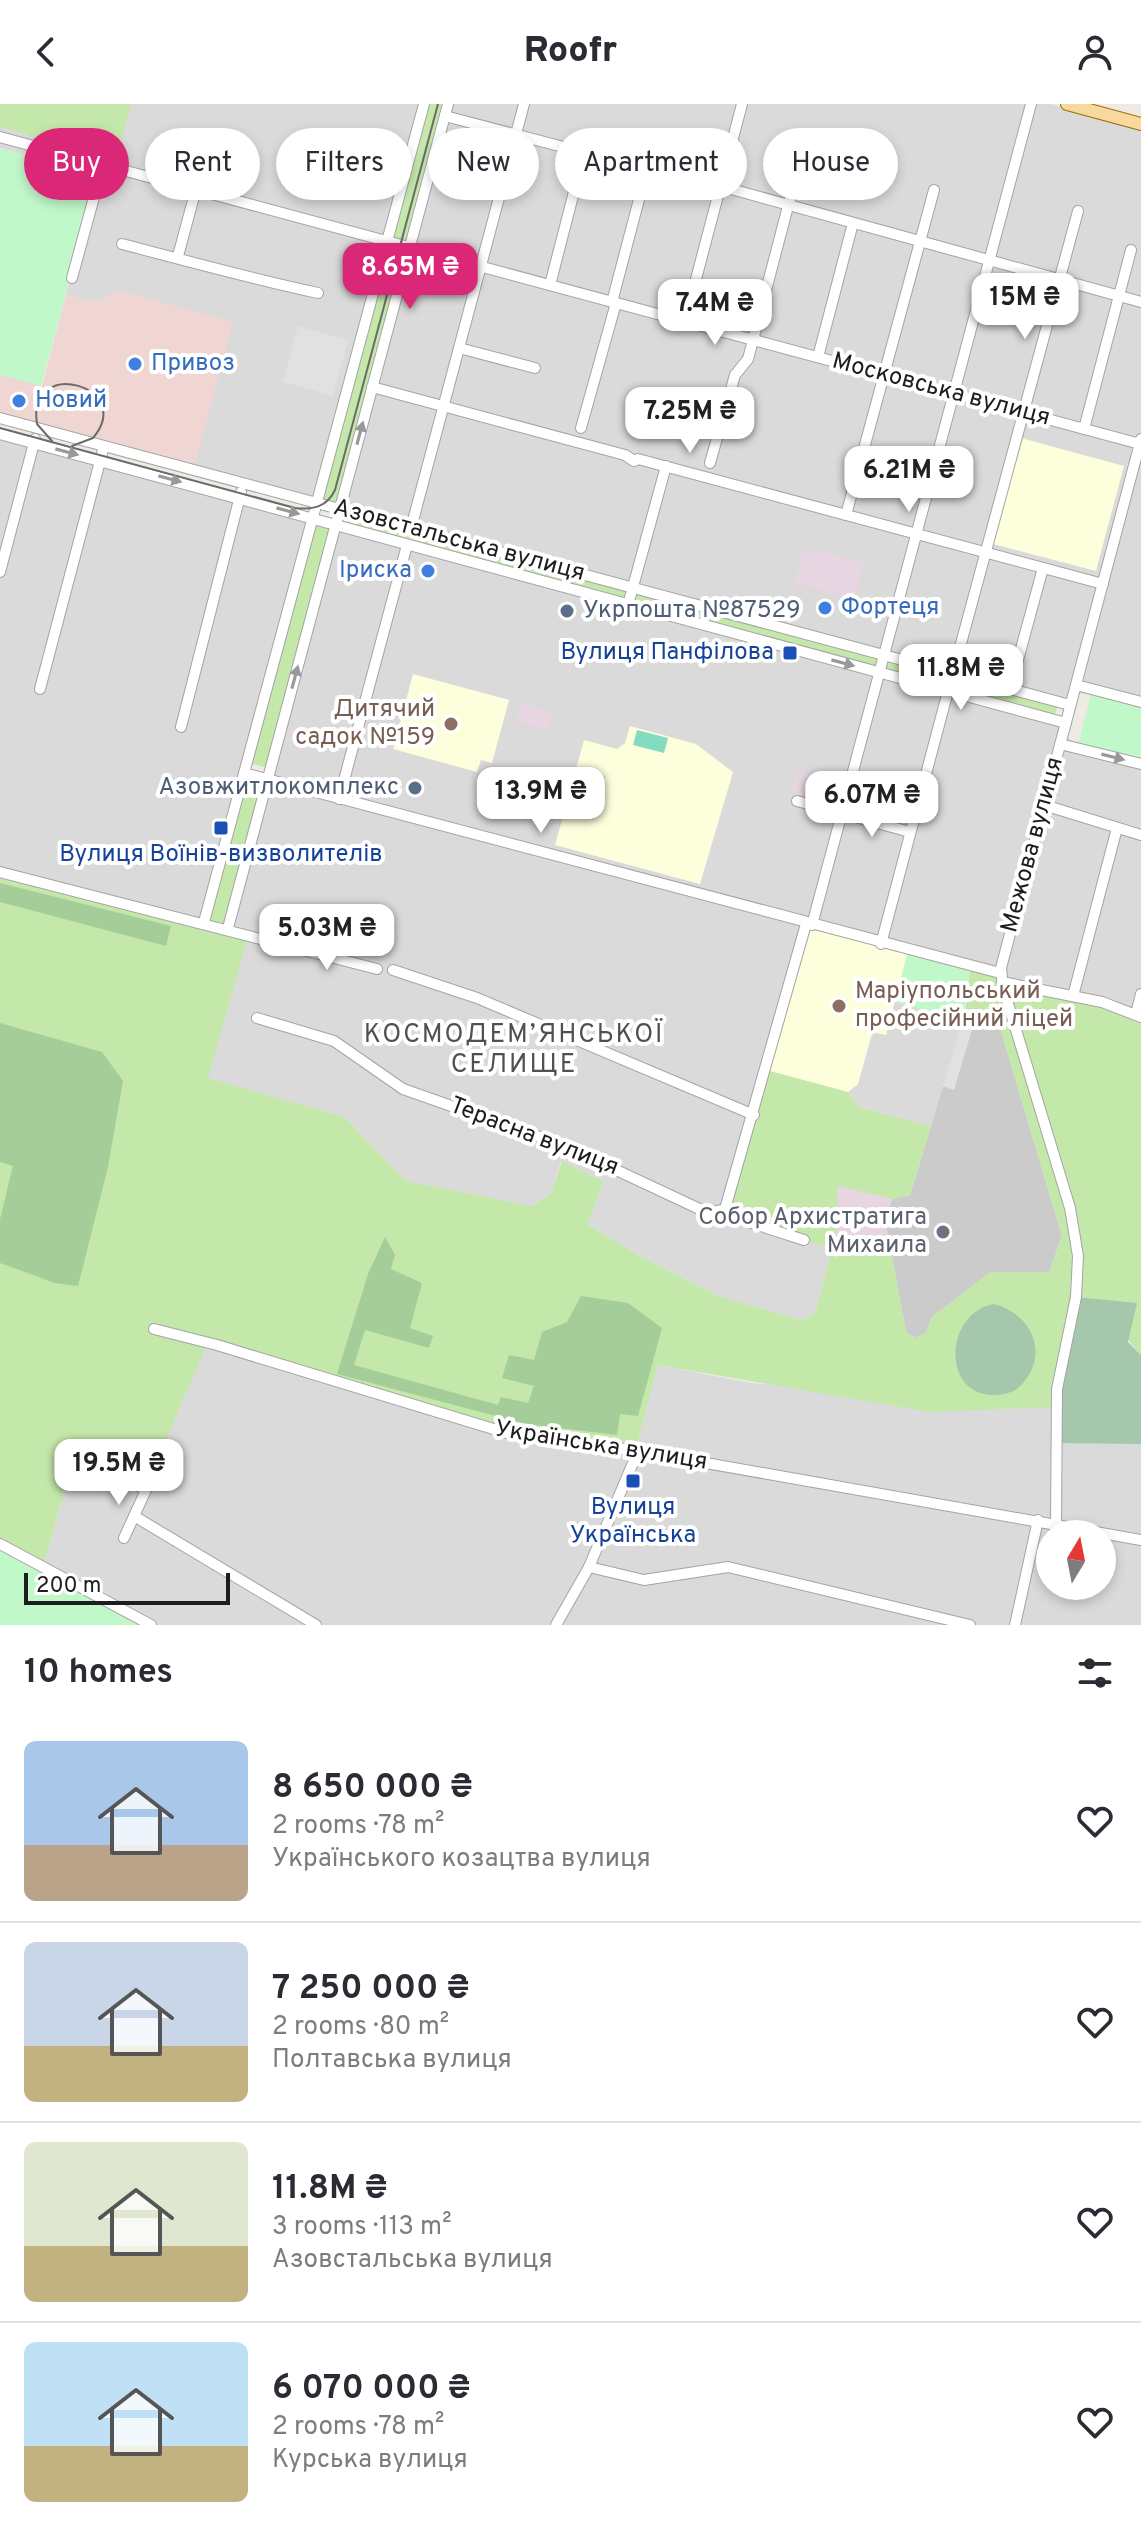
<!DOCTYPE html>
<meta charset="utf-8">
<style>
:root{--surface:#fff;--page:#f7f7f7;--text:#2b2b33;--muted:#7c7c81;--line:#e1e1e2;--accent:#db2777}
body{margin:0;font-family:Overpass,sans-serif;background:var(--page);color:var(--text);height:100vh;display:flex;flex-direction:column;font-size:30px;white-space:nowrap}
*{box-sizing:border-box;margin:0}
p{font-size:26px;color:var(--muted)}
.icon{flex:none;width:44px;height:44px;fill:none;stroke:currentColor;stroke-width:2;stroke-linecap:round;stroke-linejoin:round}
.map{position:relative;height:1521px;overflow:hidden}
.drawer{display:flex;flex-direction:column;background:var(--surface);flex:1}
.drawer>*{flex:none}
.banner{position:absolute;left:24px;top:24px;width:1094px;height:72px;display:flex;gap:16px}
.needle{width:52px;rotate:10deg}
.controls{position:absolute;left:1036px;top:1416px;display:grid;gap:16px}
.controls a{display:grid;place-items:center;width:80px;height:80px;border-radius:50%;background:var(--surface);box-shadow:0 4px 12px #0003;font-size:40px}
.scale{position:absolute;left:24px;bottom:20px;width:206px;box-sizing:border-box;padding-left:8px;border:4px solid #1d1d1d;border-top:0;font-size:22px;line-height:28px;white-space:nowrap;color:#1d1d1d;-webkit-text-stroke:6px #fff;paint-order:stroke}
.price{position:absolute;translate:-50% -68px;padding:0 18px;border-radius:16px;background:#fff;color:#222;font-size:26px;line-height:52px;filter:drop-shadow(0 2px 4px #0008)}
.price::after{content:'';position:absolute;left:50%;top:48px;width:24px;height:18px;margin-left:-12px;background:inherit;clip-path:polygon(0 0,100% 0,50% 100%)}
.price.on{background:var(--accent);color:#fff}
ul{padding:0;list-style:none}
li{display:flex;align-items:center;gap:24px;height:200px;padding:0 24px}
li+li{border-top:2px solid var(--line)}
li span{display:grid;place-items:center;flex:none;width:224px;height:160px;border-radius:12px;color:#555}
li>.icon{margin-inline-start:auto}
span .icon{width:96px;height:96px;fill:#fffc;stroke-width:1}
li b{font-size:34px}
h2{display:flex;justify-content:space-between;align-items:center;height:96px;padding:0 24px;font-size:34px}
.pill{padding:0 28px;border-radius:36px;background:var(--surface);box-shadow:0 4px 12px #0003;font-size:28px;line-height:72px}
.pill.on{background:var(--accent);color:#fff}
header{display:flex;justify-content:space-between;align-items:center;height:104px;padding:0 24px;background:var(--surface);font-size:36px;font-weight:800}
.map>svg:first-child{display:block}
.residential{fill:#dbdada;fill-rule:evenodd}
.commercial{fill:#efd6d3}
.industrial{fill:#e7d5e2}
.education{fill:#fcfedc}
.religious{fill:#cbcbcb}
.grass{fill:#c4e8aa}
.forest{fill:#a4cd99}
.cemetery{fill:#a5c7ac}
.park{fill:#c1f8c9}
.pitch{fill:#83dcc0}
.parking{fill:#e1e1e1}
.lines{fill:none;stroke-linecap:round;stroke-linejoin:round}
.minor-casing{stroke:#a4a4a4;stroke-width:12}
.major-casing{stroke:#936e04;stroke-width:14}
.minor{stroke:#fff;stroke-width:10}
.major{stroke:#f9d89d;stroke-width:12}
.tram{stroke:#6b6b6b;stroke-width:2}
.oneway{fill:#999}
.shop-dot{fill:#3f7fe0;stroke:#fff;stroke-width:3}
.service-dot{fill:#5c6f8a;stroke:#fff;stroke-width:3}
.transit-dot{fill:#1a4fb4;stroke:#fff;stroke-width:3}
.education-dot{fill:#8d6e63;stroke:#fff;stroke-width:3}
.worship-dot{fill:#6b7280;stroke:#fff;stroke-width:3}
.labels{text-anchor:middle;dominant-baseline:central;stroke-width:8;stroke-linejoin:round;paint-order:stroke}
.shop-label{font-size:24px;fill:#366cbe;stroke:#fff;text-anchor:start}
.street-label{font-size:24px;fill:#1d1d1d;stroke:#fff}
.service-label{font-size:24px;fill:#4e5e75;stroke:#fff;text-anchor:start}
.transit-label{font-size:24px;fill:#164399;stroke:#fff}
.education-label{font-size:24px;fill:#785e54;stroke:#fff;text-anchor:end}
.worship-label{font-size:24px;fill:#5b616d;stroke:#fff;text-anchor:end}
.neighbourhood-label{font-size:26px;letter-spacing:2px;fill:#505050;stroke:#fff}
</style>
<header><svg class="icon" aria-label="back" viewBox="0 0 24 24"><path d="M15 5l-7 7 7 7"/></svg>Roofr<svg class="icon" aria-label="person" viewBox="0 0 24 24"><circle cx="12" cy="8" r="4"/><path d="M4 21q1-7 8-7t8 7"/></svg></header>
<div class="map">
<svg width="1141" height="1521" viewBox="0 0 1141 1521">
<rect width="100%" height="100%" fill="#eeebe3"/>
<g class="residential">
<polygon points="0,0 422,0 316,396 194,364 96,199 66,191 98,70 0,44"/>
<polygon points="450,0 1051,0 1141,25 1141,596 1097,585 1058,595 342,403"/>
<polygon points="0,332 310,416 203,816 0,766"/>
<polygon points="336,424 1052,617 1083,648 1141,663 1141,913 806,820 730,1113 832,1145 815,1209 801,1216 719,1192 638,1151 587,1120 604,1078 561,1057 551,1090 531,1102 406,1077 344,1013 207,974 249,827 230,822"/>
<polygon points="895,898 963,916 931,1022 859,1003 848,988 858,980 873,928 886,931"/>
<path d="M210,1234L636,1343L658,1261L751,1279L1056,1303L1128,1338L1141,1340V1521H151L43,1463L71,1363L98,1358ZM1050,1430H1102V1482H1050Z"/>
</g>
<polygon class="commercial" points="117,186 233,218 194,364 0,312 0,271 42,282 66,191 96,199"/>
<g class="industrial">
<polygon points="804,444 864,459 855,495 795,479"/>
<polygon points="521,599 553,608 548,626 516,617"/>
<polygon points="797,667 817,672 811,694 791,688"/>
<polygon points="838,1081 892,1095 886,1121 889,1137 835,1132"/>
</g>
<g class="education">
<polygon points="1021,334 1124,362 1096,467 993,440"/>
<polygon points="413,570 509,596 492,659 481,656 477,668 393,645"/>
<polygon points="630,622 696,640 733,668 700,780 555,741 584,636 617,645 625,639"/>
<polygon points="806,820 908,847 886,931 872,928 858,980 848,988 766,966"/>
</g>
<polygon class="religious" points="965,910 999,920 1062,1132 1049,1169 990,1169 932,1213 926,1229 915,1234 906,1228 886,1121 892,1095 910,1091"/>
<g class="grass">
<polygon points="0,0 131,0 116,54 0,23"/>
<polygon points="426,0 446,0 408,140 390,135"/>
<polygon points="389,140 407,145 338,402 320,397"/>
<polygon points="341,407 1058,600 1054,614 338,420"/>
<polygon points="314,417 332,423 268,664 249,659"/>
<polygon points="245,675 264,680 226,821 207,816"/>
<polygon points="0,771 248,832 208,974 344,1013 406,1077 531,1102 551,1090 562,1057 604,1078 587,1120 638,1151 719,1192 801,1216 815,1209 832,1145 729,1113 766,966 848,988 859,1003 931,1022 910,1091 892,1095 838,1082 836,1132 889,1137 906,1228 915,1234 926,1229 932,1213 990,1168 1049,1168 1062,1132 999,921 965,910 970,864 1141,913 1141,1251 1093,1195 1077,1193 1056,1303 929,1308 658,1261 636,1344 524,1331 210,1234 145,1383 98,1358 71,1363 43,1463 0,1440"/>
</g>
<g class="forest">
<polygon points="0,779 171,822 166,842 0,798"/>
<polygon points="0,919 102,948 123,977 108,1063 78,1182 55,1179 0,1159 0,1115 13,1062 0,1058"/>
<polygon points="385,1133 395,1151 391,1165 422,1179 410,1224 433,1232 429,1244 365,1226 354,1261 498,1301 501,1293 528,1299 534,1282 502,1274 509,1251 534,1256 542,1228 567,1218 581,1192 628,1199 662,1224 638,1312 620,1310 617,1331 526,1320 337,1270 368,1170"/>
</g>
<g class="cemetery">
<polygon points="1076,1193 1137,1199 1128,1238 1141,1251 1141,1340 1055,1339 1056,1303"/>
<path d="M994,1200C1027,1208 1049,1244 1026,1275C1018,1287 1009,1290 995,1291C940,1292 945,1208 994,1200Z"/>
</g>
<g class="park">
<polygon points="0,44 98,70 41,282 0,271"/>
<polygon points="1100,589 1141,600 1141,659 1087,645 1079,637 1091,591"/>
<polygon points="908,847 970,864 963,916 895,898"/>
<polygon points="0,1440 151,1521 0,1521"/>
</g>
<g class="pitch">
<polygon points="637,626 668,634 664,649 633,641"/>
<polygon points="584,667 605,673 594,715 572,709"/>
</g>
<g class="parking">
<polygon points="298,222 348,236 333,292 283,278"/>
<polygon points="963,916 974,919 954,986 943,982"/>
</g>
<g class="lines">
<defs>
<g id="minor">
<polyline points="445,12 647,65 612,198"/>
<polyline points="0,33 1140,340"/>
<polyline points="720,82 1141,198"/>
<path d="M122,140C187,157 252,175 318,189"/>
<polyline points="178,152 196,85"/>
<polyline points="72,174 103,60"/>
<polyline points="550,181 584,49"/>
<polyline points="685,217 742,0"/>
<polyline points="459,244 535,264"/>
<polyline points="818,253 853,119"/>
<polyline points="372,283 625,351 634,357 638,355 1103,480"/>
<polyline points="0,314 1070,601"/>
<polyline points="581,324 616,199"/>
<polyline points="1084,325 1131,146"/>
<polyline points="0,330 1066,619"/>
<polyline points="710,359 735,271 748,255 803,45"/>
<polyline points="846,411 934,86"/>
<polyline points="411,424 524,0"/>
<polyline points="0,468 35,335"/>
<polyline points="628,501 666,362"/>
<polyline points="953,569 1078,107"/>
<polyline points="1076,581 1141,598"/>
<polyline points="40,585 104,342"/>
<polyline points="1010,585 1043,464"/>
<polyline points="181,623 241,388"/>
<polyline points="1060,640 1141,660"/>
<polyline points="244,669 1000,869"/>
<polyline points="339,695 407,441"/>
<polyline points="797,697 910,728"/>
<polyline points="1044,701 1141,731"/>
<polyline points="0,768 377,865"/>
<polyline points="204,818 424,0"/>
<polyline points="812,821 1031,0"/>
<polyline points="228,824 448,0"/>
<polyline points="881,840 948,587"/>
<polyline points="393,866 477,894 754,1011"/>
<polyline points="1002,878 1102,898 1141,913"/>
<polyline points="1073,892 1117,724"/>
<polyline points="1136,910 1141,890"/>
<polyline points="257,914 334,937 403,985 565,1042 708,1109 725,1105"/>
<polyline points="804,1136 736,1114 725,1105 806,820"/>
<polyline points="154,1225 217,1241 513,1331 638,1347 1141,1436"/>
<polyline points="98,1360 146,1386 124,1434"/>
<polyline points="134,1412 316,1521"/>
<polyline points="1056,1420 1057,1285 1076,1193 1078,1152 1070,1104 1003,883 1001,864 1141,335"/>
<polyline points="0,1440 151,1521"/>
<polyline points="589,1463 644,1476 728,1463 970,1521"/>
<polyline points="556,1521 589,1463 638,1347"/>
<polyline points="1015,1521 1038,1416"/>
</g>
<polyline id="major" points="1067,0 1141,20"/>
</defs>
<use href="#minor" class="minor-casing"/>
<use href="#major" class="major-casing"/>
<use href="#minor" class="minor"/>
<use href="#major" class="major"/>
<g class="tram">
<path d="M0,324L295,404C313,406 327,403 335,386L438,0"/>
<path d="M52,337L37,320C26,251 137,282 93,334L72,342"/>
</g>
</g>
<defs><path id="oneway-solid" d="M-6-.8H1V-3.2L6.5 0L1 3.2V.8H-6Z" transform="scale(2)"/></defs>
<g class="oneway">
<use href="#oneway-solid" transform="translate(360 329) rotate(-75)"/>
<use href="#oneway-solid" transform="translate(67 348) rotate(15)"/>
<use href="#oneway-solid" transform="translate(170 375) rotate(15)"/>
<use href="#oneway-solid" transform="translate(288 407) rotate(15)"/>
<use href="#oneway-solid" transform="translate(843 559) rotate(15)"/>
<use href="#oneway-solid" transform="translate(295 573) rotate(-75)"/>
<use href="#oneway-solid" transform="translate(1113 653) rotate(14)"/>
</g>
<g class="shop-dot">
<circle cx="135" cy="260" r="8"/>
<circle cx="19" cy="297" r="8"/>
<circle cx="428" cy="467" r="8"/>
<circle cx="825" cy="504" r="8"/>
</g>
<g class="service-dot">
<circle cx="567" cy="507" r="8"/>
<circle cx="415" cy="684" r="8"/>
</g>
<g class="transit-dot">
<rect x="782" y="541" width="16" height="16" rx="4"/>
<rect x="213" y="716" width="16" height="16" rx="4"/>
<rect x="625" y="1369" width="16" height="16" rx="4"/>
</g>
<g class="education-dot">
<circle cx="451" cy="620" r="8"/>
<circle cx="839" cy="902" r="8"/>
</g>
<circle class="worship-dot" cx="943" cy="1128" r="8"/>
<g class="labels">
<g class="shop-label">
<text x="151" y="260">Привоз</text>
<text x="35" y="297">Новий</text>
<text x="412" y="467" text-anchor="end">Іриска</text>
<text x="841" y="504">Фортеця</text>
</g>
<g class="street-label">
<text transform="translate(941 286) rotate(15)">Московська вулиця</text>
<text transform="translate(459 437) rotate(15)">Азовстальська вулиця</text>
<text transform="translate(1033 741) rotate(-75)">Межова вулиця</text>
<text transform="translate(534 1033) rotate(21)">Терасна вулиця</text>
<text transform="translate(601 1342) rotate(9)">Українська вулиця</text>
</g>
<g class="service-label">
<text x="583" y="507">Укрпошта №87529</text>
<text x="399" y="684" text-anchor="end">Азовжитлокомплекс</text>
</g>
<g class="transit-label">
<text x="774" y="549" text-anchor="end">Вулиця Панфілова</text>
<text x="221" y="751">Вулиця Воїнів-визволителів</text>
<text x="633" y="1404">Вулиця<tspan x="633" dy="28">Українська</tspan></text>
</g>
<g class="education-label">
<text x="435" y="606">Дитячий<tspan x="435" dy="28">садок №159</tspan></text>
<text x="855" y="888" text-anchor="start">Маріупольський<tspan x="855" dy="28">професійний ліцей</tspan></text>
</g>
<g class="worship-label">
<text x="927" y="1114">Собор Архистратига<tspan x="927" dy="28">Михаила</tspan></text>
</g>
<g class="neighbourhood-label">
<text x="514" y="931">КОСМОДЕМ’ЯНСЬКОЇ<tspan x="514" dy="30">СЕЛИЩЕ</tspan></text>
</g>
</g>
</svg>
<div class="controls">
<a><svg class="needle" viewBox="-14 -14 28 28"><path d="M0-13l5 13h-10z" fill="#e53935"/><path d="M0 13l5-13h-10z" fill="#7c7c81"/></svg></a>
</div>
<div class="scale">200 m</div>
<b class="price on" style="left:410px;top:207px">8.65M ₴</b>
<b class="price" style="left:1025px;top:237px">15M ₴</b>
<b class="price" style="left:715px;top:243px">7.4M ₴</b>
<b class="price" style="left:690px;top:351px">7.25M ₴</b>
<b class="price" style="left:909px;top:410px">6.21M ₴</b>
<b class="price" style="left:961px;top:608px">11.8M ₴</b>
<b class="price" style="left:541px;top:731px">13.9M ₴</b>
<b class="price" style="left:872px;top:735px">6.07M ₴</b>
<b class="price" style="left:327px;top:868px">5.03M ₴</b>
<b class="price" style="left:119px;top:1403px">19.5M ₴</b>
<div class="banner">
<a class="pill on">Buy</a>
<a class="pill">Rent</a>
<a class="pill">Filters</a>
<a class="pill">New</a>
<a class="pill">Apartment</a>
<a class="pill">House</a>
</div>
</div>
<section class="drawer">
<h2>10 homes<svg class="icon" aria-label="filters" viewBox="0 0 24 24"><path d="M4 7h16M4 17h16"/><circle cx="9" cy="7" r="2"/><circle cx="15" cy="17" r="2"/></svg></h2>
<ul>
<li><span style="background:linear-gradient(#a9c7e8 65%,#b9a48a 0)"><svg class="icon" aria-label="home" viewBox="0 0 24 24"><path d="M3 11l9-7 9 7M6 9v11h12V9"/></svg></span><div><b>8 650 000 ₴</b><p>2 rooms · 78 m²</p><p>Українського козацтва вулиця</p></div><svg class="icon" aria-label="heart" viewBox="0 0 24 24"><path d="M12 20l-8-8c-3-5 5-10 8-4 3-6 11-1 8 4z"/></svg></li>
<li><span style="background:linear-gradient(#c9d6e8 65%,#c2b280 0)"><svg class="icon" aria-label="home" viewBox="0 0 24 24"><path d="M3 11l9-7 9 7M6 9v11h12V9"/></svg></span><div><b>7 250 000 ₴</b><p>2 rooms · 80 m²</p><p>Полтавська вулиця</p></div><svg class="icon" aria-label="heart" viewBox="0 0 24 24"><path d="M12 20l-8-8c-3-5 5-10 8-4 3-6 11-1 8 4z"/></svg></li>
<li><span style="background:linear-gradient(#dfe7d0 65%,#c2b280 0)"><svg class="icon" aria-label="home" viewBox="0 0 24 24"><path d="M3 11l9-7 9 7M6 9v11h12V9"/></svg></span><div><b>11.8M ₴</b><p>3 rooms · 113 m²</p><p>Азовстальська вулиця</p></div><svg class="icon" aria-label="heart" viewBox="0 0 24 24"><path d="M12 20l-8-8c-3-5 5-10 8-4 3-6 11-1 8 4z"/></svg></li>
<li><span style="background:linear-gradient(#bfe0f5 65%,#c2b280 0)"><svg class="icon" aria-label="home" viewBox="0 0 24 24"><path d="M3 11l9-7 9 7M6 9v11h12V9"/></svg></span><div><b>6 070 000 ₴</b><p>2 rooms · 78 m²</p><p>Курська вулиця</p></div><svg class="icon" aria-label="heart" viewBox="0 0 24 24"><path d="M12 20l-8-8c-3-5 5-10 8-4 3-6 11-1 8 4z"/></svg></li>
</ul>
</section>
